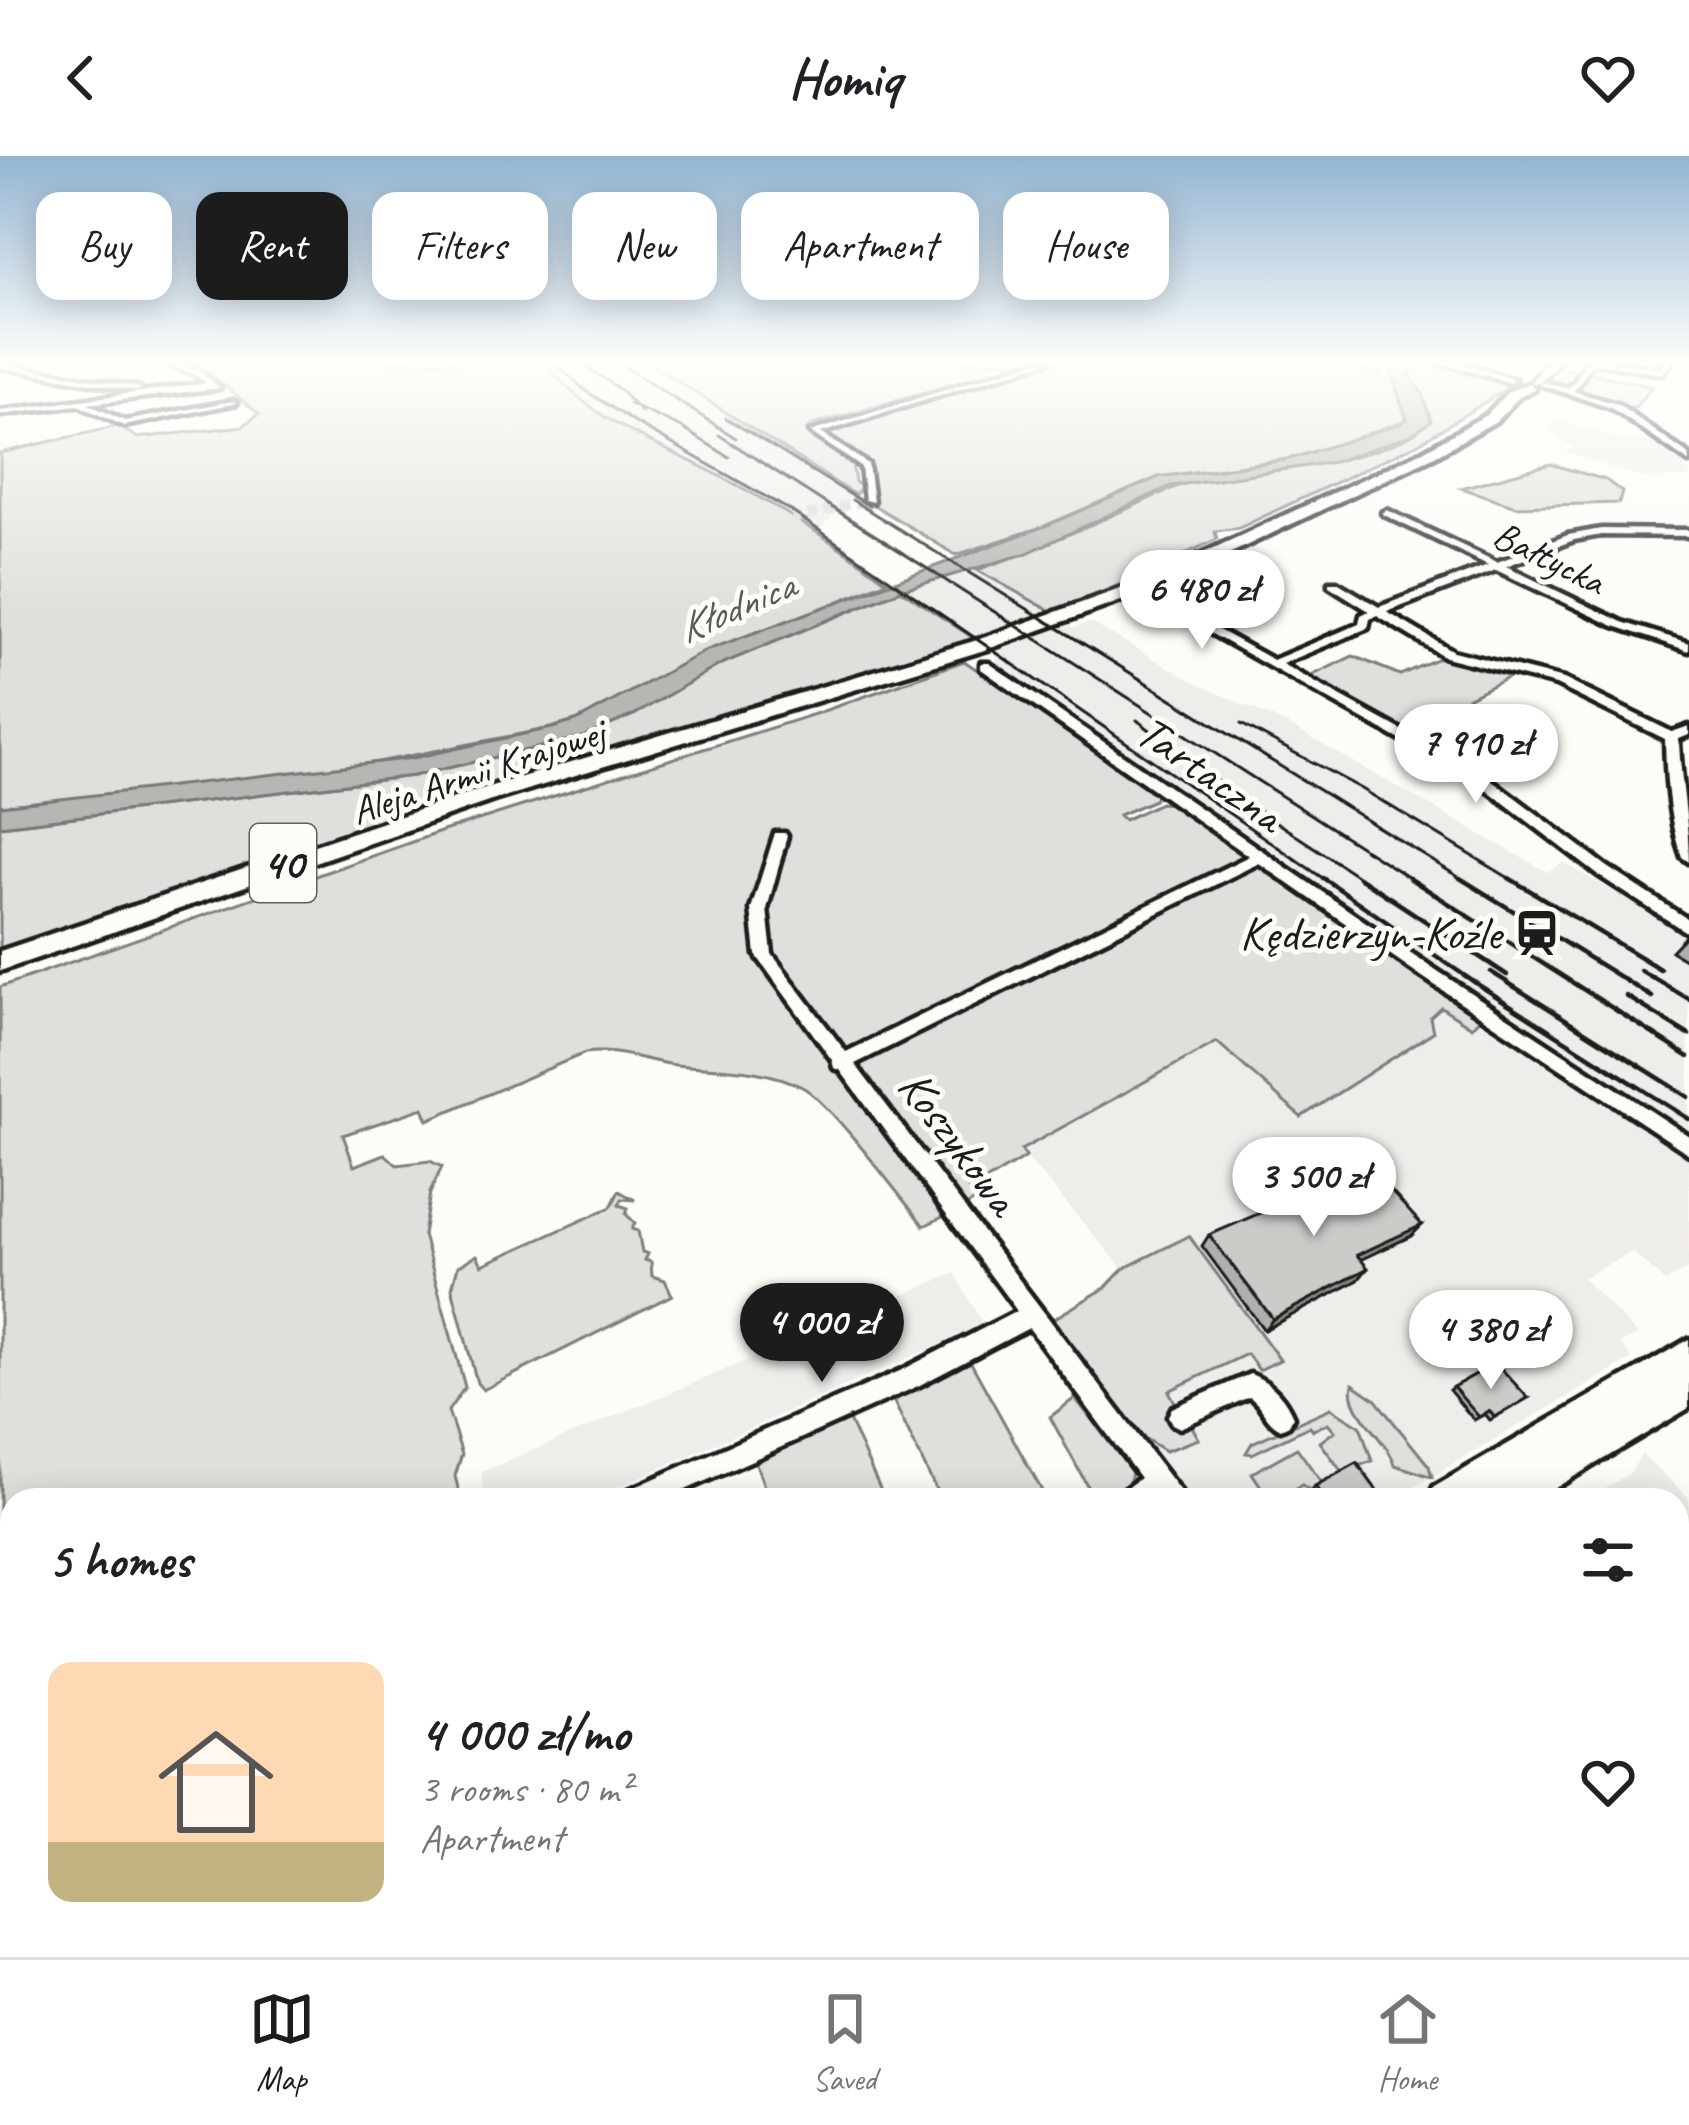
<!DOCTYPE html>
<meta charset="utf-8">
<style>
:root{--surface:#fff;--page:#f2f2f2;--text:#202124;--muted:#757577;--line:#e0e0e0;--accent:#1c1c1c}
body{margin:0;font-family:Caveat,sans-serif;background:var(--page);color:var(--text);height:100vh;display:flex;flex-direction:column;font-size:45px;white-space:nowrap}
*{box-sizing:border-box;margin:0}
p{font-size:39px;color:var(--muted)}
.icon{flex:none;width:66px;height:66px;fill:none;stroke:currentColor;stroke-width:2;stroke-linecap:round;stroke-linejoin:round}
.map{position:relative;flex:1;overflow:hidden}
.side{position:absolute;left:0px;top:1332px;width:1689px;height:471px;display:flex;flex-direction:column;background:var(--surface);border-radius:36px 36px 0 0;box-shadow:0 6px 30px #0003}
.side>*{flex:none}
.guide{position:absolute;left:36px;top:36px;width:1617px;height:108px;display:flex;gap:24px}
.price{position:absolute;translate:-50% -102px;padding:0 27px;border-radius:42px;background:#fff;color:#222;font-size:39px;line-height:78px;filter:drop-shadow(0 3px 6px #0008)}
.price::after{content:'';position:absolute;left:50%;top:72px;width:36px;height:27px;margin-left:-18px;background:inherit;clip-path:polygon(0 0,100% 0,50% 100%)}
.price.on{background:var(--accent);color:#fff}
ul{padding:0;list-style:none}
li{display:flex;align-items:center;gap:36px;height:300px;padding:0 48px}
li span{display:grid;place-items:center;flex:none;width:336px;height:240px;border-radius:24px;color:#555}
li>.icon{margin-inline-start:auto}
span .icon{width:144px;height:144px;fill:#fffc;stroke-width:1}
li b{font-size:51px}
h2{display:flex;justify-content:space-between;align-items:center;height:144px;padding:0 48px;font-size:51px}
.tag{padding:0 42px;border-radius:24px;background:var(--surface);box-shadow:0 6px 30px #0003;font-size:42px;line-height:108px}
.tag.on{background:var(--accent);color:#fff}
header{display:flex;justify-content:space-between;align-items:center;height:156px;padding:0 48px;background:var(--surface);font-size:54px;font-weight:700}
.tabs{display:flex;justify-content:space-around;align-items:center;height:168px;border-top:3px solid var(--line);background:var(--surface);font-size:33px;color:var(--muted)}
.tabs a{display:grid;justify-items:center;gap:6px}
.tabs .on{color:var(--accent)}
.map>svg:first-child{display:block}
.built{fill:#eeede9}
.green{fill:#e0dfdb;stroke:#7e7e7c;stroke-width:3}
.water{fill:#b7b6b2;stroke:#797876;stroke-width:3}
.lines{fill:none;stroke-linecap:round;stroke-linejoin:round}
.street-tunnel{stroke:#dbdad6;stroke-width:10;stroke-dasharray:10 6;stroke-linecap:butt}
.street-casing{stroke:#1c1c1c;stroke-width:9}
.secondary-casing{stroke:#1c1c1c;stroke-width:9}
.primary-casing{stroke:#1c1c1c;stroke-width:9}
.street{fill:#fdfcf7;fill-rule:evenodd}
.secondary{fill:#fdfcf7;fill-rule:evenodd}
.primary{fill:#fdfcf7;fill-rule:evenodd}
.rail-far1{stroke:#1c1c1c;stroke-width:3}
.rail{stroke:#1c1c1c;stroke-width:4.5}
.wall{fill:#afafac;stroke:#1c1c1c;stroke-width:3}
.shaded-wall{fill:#8f8e8c;stroke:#1c1c1c;stroke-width:3}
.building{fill:#cccbc8;stroke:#1c1c1c;stroke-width:3}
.labels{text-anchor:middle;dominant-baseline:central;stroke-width:10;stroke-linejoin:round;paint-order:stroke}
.far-street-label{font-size:39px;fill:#1c1c1c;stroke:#fdfcf7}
.far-water-label{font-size:42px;font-style:italic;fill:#5a5a58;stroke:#fdfcf7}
.shield{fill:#fdfcf7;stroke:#605f5e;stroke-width:3}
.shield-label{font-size:45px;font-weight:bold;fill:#1c1c1c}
.street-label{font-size:48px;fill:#1c1c1c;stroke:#fdfcf7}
.poi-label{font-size:48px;fill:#1c1c1c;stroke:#fdfcf7;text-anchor:end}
</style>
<header><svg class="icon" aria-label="back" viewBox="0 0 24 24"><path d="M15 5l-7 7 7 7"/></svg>Homiq<svg class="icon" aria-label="heart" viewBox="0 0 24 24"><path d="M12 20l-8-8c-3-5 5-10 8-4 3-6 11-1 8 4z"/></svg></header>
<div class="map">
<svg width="1689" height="1801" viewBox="0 0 1689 1801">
<rect width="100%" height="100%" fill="#fdfcf7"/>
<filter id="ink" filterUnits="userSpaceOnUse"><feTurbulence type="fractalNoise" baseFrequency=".00833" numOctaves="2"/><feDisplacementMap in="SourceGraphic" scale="24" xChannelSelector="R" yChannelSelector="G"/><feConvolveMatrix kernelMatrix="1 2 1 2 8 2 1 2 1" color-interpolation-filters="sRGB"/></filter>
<g filter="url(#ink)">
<g class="built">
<polygon points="542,205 646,205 855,339 815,377 576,245"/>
<polygon points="1560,265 1632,286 1657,286 1689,308 1689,322 1643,322 1564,296 1573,292 1546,271"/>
<polygon points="977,414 1074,472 1090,466 1196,527 1290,570 1547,716 1564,707 1689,779 1689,978 1385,781 994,509 998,501 901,434"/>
<polygon points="1441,851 1472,871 1479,865 1689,1002 1689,1112 1665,1126 1632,1096 1582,1122 1638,1179 1620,1187 1632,1203 1392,1344 1185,1344 1134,1281 1138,1278 1165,1295 1198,1283 1180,1272 1169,1254 1168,1236 1248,1198 1260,1214 1280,1203 1189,1081 1123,1113 1020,994 1218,885 1301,960 1432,876 1430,861"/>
<polygon points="955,1117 983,1169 588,1344 483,1344 482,1316"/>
<polygon points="1642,1298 1689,1342 1689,1488 1677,1474 1677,1344 1587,1344 1630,1317"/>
</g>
<g class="green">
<path d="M175,205H542C598,269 640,279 712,316C773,347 832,384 887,425L776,472L596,559L551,572L353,611L0,650V297L118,270L138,282L243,270L259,258L211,218Z"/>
<polygon points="646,205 1034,205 811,269 806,276 810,281 852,307 855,326 862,331 855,339"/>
<polygon points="1043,205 1334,205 1379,218 1385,205 1397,205 1391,217 1407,264 1301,301 1159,321 1045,370 956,399 864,343 869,339 866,309 812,277 817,270"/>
<path d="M1427,205L1495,222L1508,232L1417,288L1239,372L1215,375L1217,383L1056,458L977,414C1027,397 1074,376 1122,355C1152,343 1175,327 1207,323C1255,316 1409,306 1430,259L1410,219L1411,213Z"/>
<polygon points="1555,213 1580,214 1652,231 1634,253 1549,223"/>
<polygon points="1550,308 1606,324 1622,336 1619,347 1516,350 1461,332"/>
<polygon points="901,434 978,485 518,625 0,801 0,670 413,620 583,581 721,508"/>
<polygon points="1353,500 1400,519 1443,500 1515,518 1405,573 1309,521"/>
<path d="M964,505L1158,635L1154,644L1119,659L1124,664L1160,647L1175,648L1480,862L1472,871L1441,851L1430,861L1433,876L1301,961L1217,886L1021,994L1026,1001L969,1035L976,1045L924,1070C901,1042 827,943 802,931C764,911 717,913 675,909C644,905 616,892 585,897L428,964L423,952L343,979L354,1010L385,998L397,1009L430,1005L442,1011L430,1037L423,1079L465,1231L448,1255L462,1298L455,1320L461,1344H12V1604L0,1610V831L443,675L818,557Z"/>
<polygon points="619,1035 635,1044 622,1043 619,1049 628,1052 626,1058 635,1067 632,1073 638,1075 642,1096 648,1098 645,1104 651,1106 652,1120 665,1124 672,1139 483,1234 477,1227 452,1132 458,1110 477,1099 482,1109 611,1051"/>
<polygon points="1189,1080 1280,1204 1259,1214 1247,1198 1169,1235 1177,1250 1169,1254 1179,1272 1190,1267 1199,1283 1165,1295 1138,1278 1134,1281 1045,1168 1105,1132 1123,1113"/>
<polygon points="970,1205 1047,1344 941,1344 892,1242"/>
<path d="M1353,1228L1375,1243L1429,1310L1432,1321L1395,1309C1387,1282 1346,1256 1353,1228Z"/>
<polygon points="1075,1242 1132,1316 1128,1332 1107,1344 1095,1344 1050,1261"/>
<polygon points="1331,1252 1360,1270 1372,1305 1342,1316 1320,1286 1335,1275 1328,1267 1313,1274 1310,1270 1252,1298 1246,1297 1252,1287"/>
<polygon points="848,1262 885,1344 769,1344 755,1305"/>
<polygon points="1297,1292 1322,1327 1309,1334 1302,1329 1289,1336 1292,1342 1270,1344 1252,1317"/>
<polygon points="1677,1486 1689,1500 1689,1620 1677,1605"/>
<polygon points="1689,1693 1689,1801 1369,1801 1365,1791 1677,1791 1677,1702"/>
<polygon points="329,1791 606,1791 590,1800 582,1794 570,1801 328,1801"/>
</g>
<polygon class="water" points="1397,205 1427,205 1411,213 1410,219 1422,237 1431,265 1411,279 1334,306 1171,330 1025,398 901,434 721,508 636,558 583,581 413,620 0,670 0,650 413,602 552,572 576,565 707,494 1045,370 1159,321 1286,304 1400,268 1407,263 1391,217"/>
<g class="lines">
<polyline class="street-tunnel" points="792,363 870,344"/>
<defs>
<g id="street">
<path d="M159,205C184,205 202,215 220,232L88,248L125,265L233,245L237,247L124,270L78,249L0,259V255L206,227L194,218Z"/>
<polygon points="1037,205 1049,205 821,277 868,308 873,346 865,344 861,311 810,276"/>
<path d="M1587,205H1610L1660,213L1665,205H1672L1662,218L1595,207C1584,212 1583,228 1573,235L1617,248L1689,299V306L1611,252L1539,228L1543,226L1566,232L1573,228Z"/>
<polygon points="0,207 137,231 141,233 137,235 0,211"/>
<path d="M1387,354L1497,406L1568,379L1601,373L1689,374V380L1601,379L1574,384L1506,410L1622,466L1689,487V495L1614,470L1496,414L1387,456L1453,495L1564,523L1672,576L1689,570V579L1679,583C1680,624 1689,665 1689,706L1682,701C1668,662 1666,624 1665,583L1556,529L1445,501L1377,460L1370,463L1368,472L1282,508L1492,624L1608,711L1689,764V778L1598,719L1482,630L1146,441L1155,439L1273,504L1359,468L1361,459L1369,455L1329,430V426H1337L1379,451L1488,409L1384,359L1382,357Z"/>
<polygon points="981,507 989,507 1430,810 1689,980 1689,998 1418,818 1259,707 855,908 1180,1335 1183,1344 1154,1342 1119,1344 1122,1335 1140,1322 1029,1172 918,1230 663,1344 623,1344 626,1335 902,1214 1017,1155 840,914 834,912 832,904 756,799 751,753 775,677 785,677 787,680 767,753 772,798 846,896 1249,700 981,513"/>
<path d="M1250,1218C1271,1226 1284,1240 1293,1261L1289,1269L1281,1273C1266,1267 1263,1249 1249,1241L1180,1272L1172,1268L1168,1260L1172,1252Z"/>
<polygon points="1677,1627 1689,1634 1689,1672 1677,1666"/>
<rect x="305" y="1791" width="32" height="10"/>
<polygon points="789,1791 821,1791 824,1801 792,1801"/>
</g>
<g id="secondary">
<polygon points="1435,205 1454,205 1516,224 1510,227"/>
<polygon points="1689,1183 1689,1252 1535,1344 1428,1344 1434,1331"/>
<polygon points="653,1791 714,1791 710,1801 649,1801"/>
<polygon points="722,1791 783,1791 779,1801 718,1801"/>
</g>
<g id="primary">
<polygon points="1548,205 1561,205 1539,227 1531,227"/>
<polygon points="1530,227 1535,234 1519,241 1496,265 1433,301 1157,432 988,493 494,644 0,815 0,795 478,634 974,485 1145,424 1423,295 1486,259 1509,235"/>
</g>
</defs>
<use href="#street" class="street-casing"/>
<use href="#secondary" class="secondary-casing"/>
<use href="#primary" class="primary-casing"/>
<use href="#street" class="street"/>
<use href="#secondary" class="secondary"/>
<use href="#primary" class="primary"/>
<g class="rail-far1">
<polyline points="552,205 586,235 637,268 791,355 1327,725"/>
<polyline points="578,205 619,233 642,257"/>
<polyline points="615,205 736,282"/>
<polyline points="629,248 682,272 729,301"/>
<polyline points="726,262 869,350"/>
<polyline points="719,279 1414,725"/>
<polyline points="852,344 1465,725"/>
<polyline points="1137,564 1235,639 1365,725"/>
<polyline points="1241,568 1362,633 1514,725"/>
</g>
<g class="rail">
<polyline points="1323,722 1474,826 1689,963"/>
<polyline points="1360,722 1507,819"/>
<polyline points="1409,722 1689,901"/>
<polyline points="1460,722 1652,841"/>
<polyline points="1509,722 1660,813"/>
<polyline points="1640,814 1689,843"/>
<polyline points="1491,816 1689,941"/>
<polyline points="1626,840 1689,879"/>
</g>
</g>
<g class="wall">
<polygon points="1689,776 1689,806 1671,795"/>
<polygon points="1422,1069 1411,1080 1361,1104 1358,1124 1264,1174 1202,1090 1209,1079"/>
<polygon points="1453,1231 1528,1242 1490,1264 1485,1258 1474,1264 1449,1234"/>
<polygon points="1357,1307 1375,1344 1320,1344 1312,1333"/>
</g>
<g class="shaded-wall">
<polygon points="1422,1069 1411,1080 1347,1110 1357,1099"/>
<polygon points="1368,1112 1358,1124 1264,1174 1273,1163"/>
</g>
<g class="building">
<polygon points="1368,1010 1422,1069 1357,1099 1368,1112 1273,1163 1209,1079"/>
<polygon points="1496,1207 1528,1242 1495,1261 1489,1255 1479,1261 1453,1231"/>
<polygon points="1357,1307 1381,1340 1374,1344 1325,1344 1315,1330"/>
</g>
</g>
<linearGradient id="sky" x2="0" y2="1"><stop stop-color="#94b5d2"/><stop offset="0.45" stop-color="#fefefb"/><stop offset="1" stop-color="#fefefb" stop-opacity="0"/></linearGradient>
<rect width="1689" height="457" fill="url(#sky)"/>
<defs>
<symbol id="station-bare" viewBox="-9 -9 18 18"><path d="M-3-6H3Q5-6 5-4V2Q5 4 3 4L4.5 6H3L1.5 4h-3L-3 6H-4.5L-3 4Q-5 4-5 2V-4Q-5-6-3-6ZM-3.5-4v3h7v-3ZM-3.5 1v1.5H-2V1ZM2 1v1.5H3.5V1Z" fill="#1c1c1c" stroke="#fdfcf7" stroke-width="2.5" paint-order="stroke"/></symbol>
</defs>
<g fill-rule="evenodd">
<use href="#station-bare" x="1504" y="744" width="66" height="66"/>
</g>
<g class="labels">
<g class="far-street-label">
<text transform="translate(1549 402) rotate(26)">Bałtycka</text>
<text transform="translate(478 616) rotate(-18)">Aleja Armii Krajowej</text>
</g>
<g class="far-water-label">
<text transform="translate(736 451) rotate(-23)">Kłodnica</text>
</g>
<rect class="shield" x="250" y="668" width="66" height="78" rx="9"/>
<g class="shield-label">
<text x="283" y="707">40</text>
</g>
<g class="street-label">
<text transform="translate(1210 617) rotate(35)">Tartaczna</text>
<text transform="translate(959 986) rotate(53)">Koszykowa</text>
</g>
<g class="poi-label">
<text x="1501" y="777">Kędzierzyn-Koźle</text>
</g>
</g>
</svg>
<b class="price" style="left:1202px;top:496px">6 480 zł</b>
<b class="price" style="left:1476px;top:650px">7 910 zł</b>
<b class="price" style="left:1314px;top:1083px">3 500 zł</b>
<b class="price on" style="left:822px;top:1229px">4 000 zł</b>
<b class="price" style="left:1491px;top:1236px">4 380 zł</b>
<div class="guide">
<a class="tag">Buy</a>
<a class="tag on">Rent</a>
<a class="tag">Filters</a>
<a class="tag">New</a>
<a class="tag">Apartment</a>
<a class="tag">House</a>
</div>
<section class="side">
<h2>5 homes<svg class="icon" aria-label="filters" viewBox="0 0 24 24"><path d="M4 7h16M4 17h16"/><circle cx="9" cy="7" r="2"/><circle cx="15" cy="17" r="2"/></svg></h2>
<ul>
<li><span style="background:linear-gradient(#ffd9b3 75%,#c2b280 0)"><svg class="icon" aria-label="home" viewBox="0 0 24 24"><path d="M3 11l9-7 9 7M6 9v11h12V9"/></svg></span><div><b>4 000 zł/mo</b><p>3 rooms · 80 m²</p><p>Apartment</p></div><svg class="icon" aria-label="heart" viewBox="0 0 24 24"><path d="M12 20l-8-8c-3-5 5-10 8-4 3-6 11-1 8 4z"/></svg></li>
</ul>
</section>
</div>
<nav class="tabs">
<a class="on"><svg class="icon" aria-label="map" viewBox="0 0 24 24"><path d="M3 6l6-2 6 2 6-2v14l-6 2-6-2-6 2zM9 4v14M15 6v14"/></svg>Map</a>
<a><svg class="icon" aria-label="saved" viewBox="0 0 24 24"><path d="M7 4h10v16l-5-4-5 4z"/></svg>Saved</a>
<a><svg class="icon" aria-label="home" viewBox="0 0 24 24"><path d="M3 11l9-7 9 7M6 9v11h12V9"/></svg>Home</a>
</nav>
